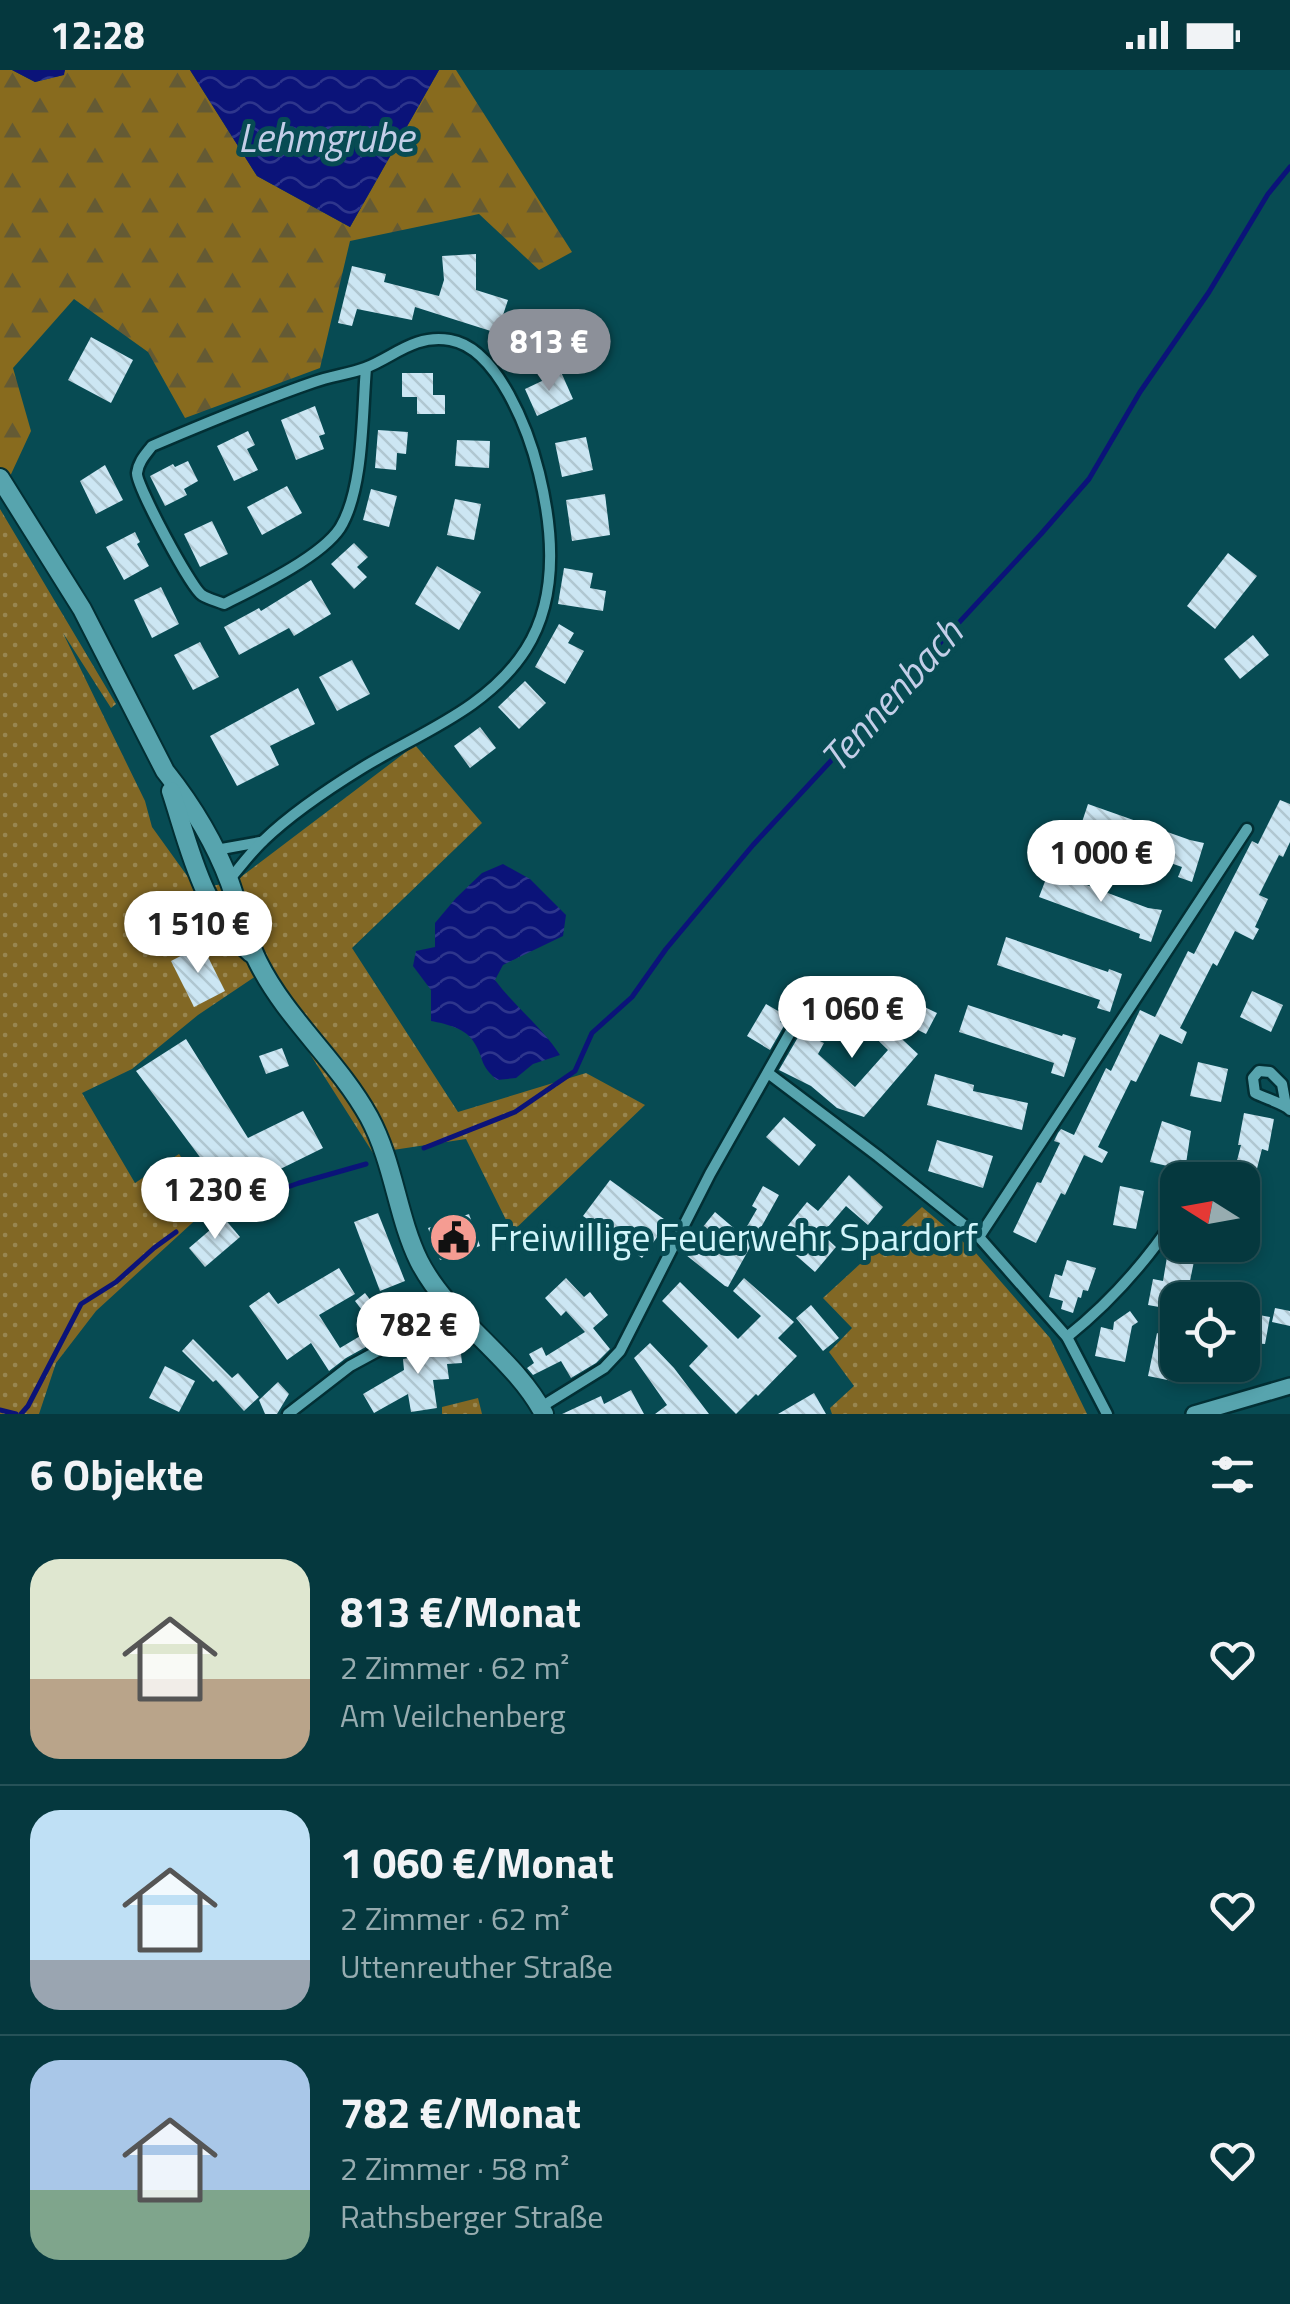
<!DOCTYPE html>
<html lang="de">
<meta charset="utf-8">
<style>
:root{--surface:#05383e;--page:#0e3f45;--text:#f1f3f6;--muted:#97acb0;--line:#265258;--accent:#8c9099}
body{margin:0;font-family:"Titillium Web",sans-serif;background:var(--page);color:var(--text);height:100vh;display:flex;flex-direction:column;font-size:38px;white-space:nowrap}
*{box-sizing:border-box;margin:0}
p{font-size:32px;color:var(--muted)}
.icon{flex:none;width:55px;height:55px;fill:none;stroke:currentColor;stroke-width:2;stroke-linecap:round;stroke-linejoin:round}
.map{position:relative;height:1344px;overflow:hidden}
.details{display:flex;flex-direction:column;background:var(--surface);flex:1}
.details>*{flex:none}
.needle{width:65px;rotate:281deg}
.tools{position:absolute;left:1160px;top:1092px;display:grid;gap:20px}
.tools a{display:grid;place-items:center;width:100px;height:100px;border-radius:20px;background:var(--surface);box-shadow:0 5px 15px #0003,0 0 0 2px var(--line);font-size:50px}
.price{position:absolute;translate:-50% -85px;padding:0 22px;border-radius:35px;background:#fff;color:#222;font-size:32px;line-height:65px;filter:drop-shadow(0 2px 5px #0008)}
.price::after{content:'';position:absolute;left:50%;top:60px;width:30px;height:22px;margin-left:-15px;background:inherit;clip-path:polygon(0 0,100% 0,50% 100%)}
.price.on{background:var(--accent);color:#fff}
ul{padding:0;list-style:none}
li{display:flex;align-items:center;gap:30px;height:250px;padding:0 30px}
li+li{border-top:2px solid var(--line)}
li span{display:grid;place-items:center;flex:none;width:280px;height:200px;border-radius:30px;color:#555}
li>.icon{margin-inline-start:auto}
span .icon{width:120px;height:120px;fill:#fffc;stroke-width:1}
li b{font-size:42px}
h2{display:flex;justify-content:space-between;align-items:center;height:120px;padding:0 30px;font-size:42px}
.status{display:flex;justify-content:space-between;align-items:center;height:70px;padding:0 50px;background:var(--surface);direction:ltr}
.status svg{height:28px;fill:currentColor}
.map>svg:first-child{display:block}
.grass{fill:url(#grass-dots)}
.forest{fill:url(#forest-firs)}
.water{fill:url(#water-waves)}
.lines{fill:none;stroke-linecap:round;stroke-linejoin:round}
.stream{stroke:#0b1379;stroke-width:5}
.building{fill:url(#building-back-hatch)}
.minor-casing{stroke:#022f34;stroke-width:15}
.tertiary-casing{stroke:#022f34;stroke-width:20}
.secondary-casing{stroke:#022f34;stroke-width:22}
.minor{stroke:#57a4ae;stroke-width:10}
.tertiary{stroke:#57a4ae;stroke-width:15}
.secondary{stroke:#57a4ae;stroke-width:18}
.labels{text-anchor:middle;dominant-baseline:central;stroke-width:10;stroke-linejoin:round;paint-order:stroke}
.poi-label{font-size:38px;fill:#d1f5fb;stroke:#074b53;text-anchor:start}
.water-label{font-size:40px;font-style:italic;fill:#c3cee8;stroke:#074b53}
</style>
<div class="status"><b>12:28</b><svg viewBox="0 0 49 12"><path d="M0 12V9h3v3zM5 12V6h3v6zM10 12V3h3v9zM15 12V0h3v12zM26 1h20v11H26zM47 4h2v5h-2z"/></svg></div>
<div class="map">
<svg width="1290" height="1344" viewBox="0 0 1290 1344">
<defs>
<pattern id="grass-dots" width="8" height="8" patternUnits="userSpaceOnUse" patternTransform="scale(2.5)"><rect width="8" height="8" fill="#826825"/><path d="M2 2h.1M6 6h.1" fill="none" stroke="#988650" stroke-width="1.8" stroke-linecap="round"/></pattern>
<pattern id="forest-firs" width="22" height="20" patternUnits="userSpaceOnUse" patternTransform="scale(2.5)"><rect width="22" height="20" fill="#886b1e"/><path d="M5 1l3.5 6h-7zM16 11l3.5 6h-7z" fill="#645a34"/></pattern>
<pattern id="water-waves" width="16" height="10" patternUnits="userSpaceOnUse" patternTransform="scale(2.5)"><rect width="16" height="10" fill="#0b1379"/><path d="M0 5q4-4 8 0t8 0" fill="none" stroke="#2e368d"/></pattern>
<pattern id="building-back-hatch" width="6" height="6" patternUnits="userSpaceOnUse" patternTransform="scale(2.5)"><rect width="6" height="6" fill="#cce6f3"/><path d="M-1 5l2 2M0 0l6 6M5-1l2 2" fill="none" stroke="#b0c7d1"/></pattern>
</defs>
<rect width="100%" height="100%" fill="#074b53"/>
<g class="grass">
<polygon points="0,439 116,634 111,638 63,563 145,731 152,757 206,832 207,817 222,814 225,819 415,675 482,753 352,878 458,1042 586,1003 645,1035 512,1162 466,1069 373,1083 259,904 198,945 132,999 82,1023 135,1113 179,1084 214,1133 96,1241 56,1293 39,1344 0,1344"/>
<polygon points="922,1137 975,1182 1050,1268 1087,1344 832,1344 830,1338 854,1316 829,1282 852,1258 823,1228"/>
<polygon points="478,1328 482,1344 442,1344 442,1337"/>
</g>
<polygon class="forest" points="0,0 12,0 35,12 63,5 65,0 190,0 257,106 350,157 439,0 456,0 572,182 539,200 479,144 350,171 320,298 185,348 148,282 74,229 13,298 31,361 0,428"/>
<g class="water">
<polygon points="12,0 65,0 64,5 35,12"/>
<polygon points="190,0 439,0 350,157 257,106"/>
<path d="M503,794L530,809L566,845L563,866L503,895L495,910C515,937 542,957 560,985L533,994L516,1008L497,1010C479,994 485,991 475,974C467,958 446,954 431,951V920L413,896L416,881L435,877V853L456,828L482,803Z"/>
</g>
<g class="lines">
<g class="stream">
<polyline points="424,1078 515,1042 575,1001 592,963 632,927 666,879 753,775 1041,464 1089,409 1140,322 1209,222 1268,124 1290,97"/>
<polyline points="231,1137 299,1113 366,1094"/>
<polyline points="0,1340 16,1344"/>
<polyline points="21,1344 28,1336 81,1234 116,1212 154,1178 176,1162"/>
</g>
</g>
<g class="building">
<polygon points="476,184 476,220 508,230 497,263 415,237 412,250 357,239 352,256 338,253 352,196 386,204 384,212 439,226 444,210 442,186"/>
<polygon points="91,267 133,290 111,333 68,310"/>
<polygon points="561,302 573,329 537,346 525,319"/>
<polygon points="402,303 433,303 433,325 445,325 445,344 417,344 417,327 402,327"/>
<polygon points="315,336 325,364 319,366 324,379 296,390 281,350"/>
<polygon points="378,360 408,362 406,384 397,383 396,400 375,398"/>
<polygon points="248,361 255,375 247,379 258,400 234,411 217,376"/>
<polygon points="586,367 593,400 562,407 555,373"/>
<polygon points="457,370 490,371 489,398 455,396"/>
<polygon points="188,391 198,411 184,419 187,425 165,436 150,406 173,394 175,397"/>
<polygon points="105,395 123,430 96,444 80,411"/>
<polygon points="287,416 302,443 262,465 247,437"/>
<polygon points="371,419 397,426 389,457 363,450"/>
<polygon points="605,424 610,465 572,471 566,430"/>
<polygon points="455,429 481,434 474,470 447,465"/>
<polygon points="212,451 228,484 200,497 184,464"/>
<polygon points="135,462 140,472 137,474 149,496 124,510 106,477"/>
<polygon points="354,473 368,487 357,497 367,507 354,519 331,494"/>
<polygon points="1228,483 1257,506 1215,559 1187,536"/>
<polygon points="437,496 481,522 459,560 415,534"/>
<polygon points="564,498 593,503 590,518 606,521 603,541 558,534"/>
<polygon points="311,510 331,544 294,566 289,558 239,585 224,557 259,538 261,541"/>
<polygon points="161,517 179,554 152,568 134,530"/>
<polygon points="559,554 574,563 568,573 584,581 565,614 535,597"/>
<polygon points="1253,565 1269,585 1240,609 1224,589"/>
<polygon points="200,572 219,607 193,620 174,585"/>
<polygon points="352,590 370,624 337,641 319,607"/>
<polygon points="525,611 546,633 519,659 498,637"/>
<polygon points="298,618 315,654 270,676 279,695 237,716 210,666"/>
<polygon points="480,657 496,678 470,698 454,676"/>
<polygon points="1280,730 1290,734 1290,772 1283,787 1279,785 1259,825 1268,829 1255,857 1259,859 1253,870 1235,861 1217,896 1213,893 1180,958 1187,962 1182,974 1160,964 1136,1012 1131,1010 1098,1077 1108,1082 1102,1093 1084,1085 1065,1125 1061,1123 1036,1173 1013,1162 1037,1112 1041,1113 1060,1073 1054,1071 1058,1063 1061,1059 1074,1065 1106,998 1111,1001 1140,940 1155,947 1188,881 1194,884 1252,771 1258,774"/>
<polygon points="1088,734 1190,770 1204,773 1192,812 1178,807 1182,797 1079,761"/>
<polygon points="1049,801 1148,838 1162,840 1151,872 1139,868 1140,864 1039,827"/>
<polygon points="1006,867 1108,902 1109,899 1122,904 1110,942 1097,938 1100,930 997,895"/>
<polygon points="202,875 225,921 194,937 171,891"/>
<polygon points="860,914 889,942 887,944 863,933 918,984 864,1047 837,1038 811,1016 779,1000 801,962 824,973 818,984 855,1017 888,980 841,934"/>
<polygon points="1252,921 1283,935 1271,962 1240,947"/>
<polygon points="912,931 937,943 926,964 902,952"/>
<polygon points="766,934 785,945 780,952 785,954 770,980 747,966"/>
<polygon points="968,935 1062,966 1063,964 1076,968 1064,1007 1051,1003 1054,993 959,962"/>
<polygon points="186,969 248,1068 303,1041 323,1078 258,1110 245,1090 214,1106 136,1001"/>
<polygon points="282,978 289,996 266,1004 259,986"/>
<polygon points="1198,992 1228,999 1221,1032 1190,1026"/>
<polygon points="935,1004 974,1015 973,1021 1028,1033 1022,1060 927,1035"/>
<polygon points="1244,1043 1274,1049 1268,1081 1262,1079 1247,1138 1242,1137 1242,1110 1232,1110 1241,1075 1238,1075"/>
<polygon points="784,1047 816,1075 799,1096 766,1067"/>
<polygon points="1162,1051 1191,1061 1185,1100 1150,1092"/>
<polygon points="937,1070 993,1086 983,1118 928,1101"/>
<polygon points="849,1105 883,1137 868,1155 846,1136 822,1164 836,1177 815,1202 777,1169 807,1132 818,1141"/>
<polygon points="610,1110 668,1152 642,1188 583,1146"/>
<polygon points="763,1116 779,1125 728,1217 725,1216 686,1185 702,1166 698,1163 715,1142 742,1165 757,1139 752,1136"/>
<polygon points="1120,1116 1144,1121 1136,1159 1113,1155"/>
<polygon points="378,1143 405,1211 380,1221 354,1152"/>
<polygon points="469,1144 480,1176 440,1190 428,1158"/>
<polygon points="1242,1147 1261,1152 1252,1190 1211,1180 1211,1175 1242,1175"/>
<polygon points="224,1148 240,1167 205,1197 189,1178"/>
<polygon points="1169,1175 1197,1177 1186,1230 1178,1230 1178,1240 1163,1237 1163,1234 1159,1237 1148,1235 1153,1209 1163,1211"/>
<polygon points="1067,1190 1096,1198 1088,1221 1083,1220 1081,1228 1078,1227 1073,1243 1061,1239 1063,1231 1049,1227 1055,1204 1062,1206"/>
<polygon points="339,1198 355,1224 319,1245 340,1278 367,1262 373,1273 346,1288 329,1301 311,1273 287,1290 249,1236 269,1222 278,1234"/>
<polygon points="566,1208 584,1227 590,1222 608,1245 593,1258 610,1279 596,1293 571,1308 561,1291 533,1305 527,1298 534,1293 529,1284 542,1277 546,1286 585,1262 566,1241 561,1246 545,1228"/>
<polygon points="744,1208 794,1252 778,1268 797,1286 758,1326 756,1324 736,1344 689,1296 708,1276 662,1231 680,1212 738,1269 761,1246 733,1221"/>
<polygon points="365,1223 378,1240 368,1248 355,1231"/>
<polygon points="811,1235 839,1268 823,1281 796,1248"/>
<polygon points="1275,1238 1290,1241 1290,1256 1272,1252"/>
<polygon points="1130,1241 1138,1252 1132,1256 1125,1292 1095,1286 1101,1257 1113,1260 1114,1252"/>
<polygon points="1242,1242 1270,1247 1265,1274 1242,1272"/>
<polygon points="1157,1263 1178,1267 1178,1295 1186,1295 1182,1313 1148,1306"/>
<polygon points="459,1266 462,1293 447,1294 449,1309 433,1310 437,1338 411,1342 408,1324 374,1343 363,1324 404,1300 403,1289 430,1285 429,1269"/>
<polygon points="193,1269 232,1308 238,1303 259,1327 244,1341 216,1310 213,1312 182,1281"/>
<polygon points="650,1273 674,1298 709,1344 655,1344 667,1335 634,1288"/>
<polygon points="165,1296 195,1311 179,1342 149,1328"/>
<polygon points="278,1312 289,1324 277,1344 265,1344 259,1330"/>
<polygon points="631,1320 644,1344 562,1344 601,1326 604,1334"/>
<polygon points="814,1323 826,1344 778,1344"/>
</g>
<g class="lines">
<defs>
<g id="minor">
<polyline points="216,780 260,772"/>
<path d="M229,810C241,796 251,782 264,770C293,742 328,719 362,698C419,663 488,639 526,579C559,527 553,460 539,403C529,362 498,278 450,270C414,264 394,287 365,298C349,304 331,306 314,312C259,331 206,353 152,376C146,384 138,392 137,403C136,415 191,518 202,525C208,529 217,531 224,534C256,518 321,487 340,458C364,419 362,344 366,298"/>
<polyline points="768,1003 878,1086 979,1167 1067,1267 1107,1344"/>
<path d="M1286,1036L1282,1014L1270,1002L1259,1001L1253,1008L1255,1023C1264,1028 1285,1034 1290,1040"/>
<polyline points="979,1167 1247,759"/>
<polyline points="422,1257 430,1238 435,1216"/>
<path d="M1067,1267C1112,1231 1147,1191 1178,1144"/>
<polyline points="541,1337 604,1298 620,1281 710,1104 804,938"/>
<polyline points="288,1344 350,1296 422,1257 444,1252 465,1253"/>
</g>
<polyline id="tertiary" points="1194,1344 1290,1316"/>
<g id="secondary">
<path d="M0,408L82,539L165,701C192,735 215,773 230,813C239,839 246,868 258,892C287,950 338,991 369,1047C394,1093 397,1146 419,1191C449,1250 515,1288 544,1344"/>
<path d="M171,721C190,779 202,841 251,883"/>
</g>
</defs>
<use href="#minor" class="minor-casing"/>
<use href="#tertiary" class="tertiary-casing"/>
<use href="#secondary" class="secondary-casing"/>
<use href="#minor" class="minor"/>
<use href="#tertiary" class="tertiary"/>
<use href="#secondary" class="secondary"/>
</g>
<defs>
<symbol id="civic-disc" viewBox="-11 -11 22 22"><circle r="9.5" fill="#f59c92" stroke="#074b53"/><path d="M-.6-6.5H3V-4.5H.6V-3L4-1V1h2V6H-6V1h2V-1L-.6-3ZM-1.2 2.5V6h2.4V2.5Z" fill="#111"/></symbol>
</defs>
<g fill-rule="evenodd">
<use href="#civic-disc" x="426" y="1140" width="55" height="55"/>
</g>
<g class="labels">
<g class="poi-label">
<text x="489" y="1167">Freiwillige Feuerwehr Spardorf</text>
</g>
<g class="water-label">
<text x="326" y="67">Lehmgrube</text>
<text transform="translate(891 625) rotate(-48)">Tennenbach</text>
</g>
</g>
</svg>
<div class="tools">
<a><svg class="needle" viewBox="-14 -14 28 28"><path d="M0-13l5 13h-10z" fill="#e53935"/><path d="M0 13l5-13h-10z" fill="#97acb0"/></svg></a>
<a><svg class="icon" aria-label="locate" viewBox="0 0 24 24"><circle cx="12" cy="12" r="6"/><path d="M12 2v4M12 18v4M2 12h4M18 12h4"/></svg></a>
</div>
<b class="price on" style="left:549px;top:324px">813 €</b>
<b class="price" style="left:1101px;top:835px">1 000 €</b>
<b class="price" style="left:198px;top:906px">1 510 €</b>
<b class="price" style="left:852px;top:991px">1 060 €</b>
<b class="price" style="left:215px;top:1172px">1 230 €</b>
<b class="price" style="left:418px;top:1307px">782 €</b>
</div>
<section class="details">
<h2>6 Objekte<svg class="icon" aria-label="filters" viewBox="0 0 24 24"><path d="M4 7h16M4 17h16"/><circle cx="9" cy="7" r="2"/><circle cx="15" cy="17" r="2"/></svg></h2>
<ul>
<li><span style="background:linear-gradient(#dfe7d0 60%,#b9a48a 0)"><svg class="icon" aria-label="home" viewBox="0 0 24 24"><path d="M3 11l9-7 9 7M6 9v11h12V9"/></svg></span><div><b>813 €/Monat</b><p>2 Zimmer · 62 m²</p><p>Am Veilchenberg</p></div><svg class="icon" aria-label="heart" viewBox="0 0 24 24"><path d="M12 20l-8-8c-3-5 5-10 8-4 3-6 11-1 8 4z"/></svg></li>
<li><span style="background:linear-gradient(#bfe0f5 75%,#9aa5b1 0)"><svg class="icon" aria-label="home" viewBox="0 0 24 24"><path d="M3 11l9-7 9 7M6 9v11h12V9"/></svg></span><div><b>1 060 €/Monat</b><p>2 Zimmer · 62 m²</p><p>Uttenreuther Straße</p></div><svg class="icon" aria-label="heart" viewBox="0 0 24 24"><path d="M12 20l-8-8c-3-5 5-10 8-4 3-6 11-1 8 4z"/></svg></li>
<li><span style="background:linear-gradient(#a9c7e8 65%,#7fa58c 0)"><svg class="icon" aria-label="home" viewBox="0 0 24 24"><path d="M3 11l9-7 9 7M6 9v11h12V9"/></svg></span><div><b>782 €/Monat</b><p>2 Zimmer · 58 m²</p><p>Rathsberger Straße</p></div><svg class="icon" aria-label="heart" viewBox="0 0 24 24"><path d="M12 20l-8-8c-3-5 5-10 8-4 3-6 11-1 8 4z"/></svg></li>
</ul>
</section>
